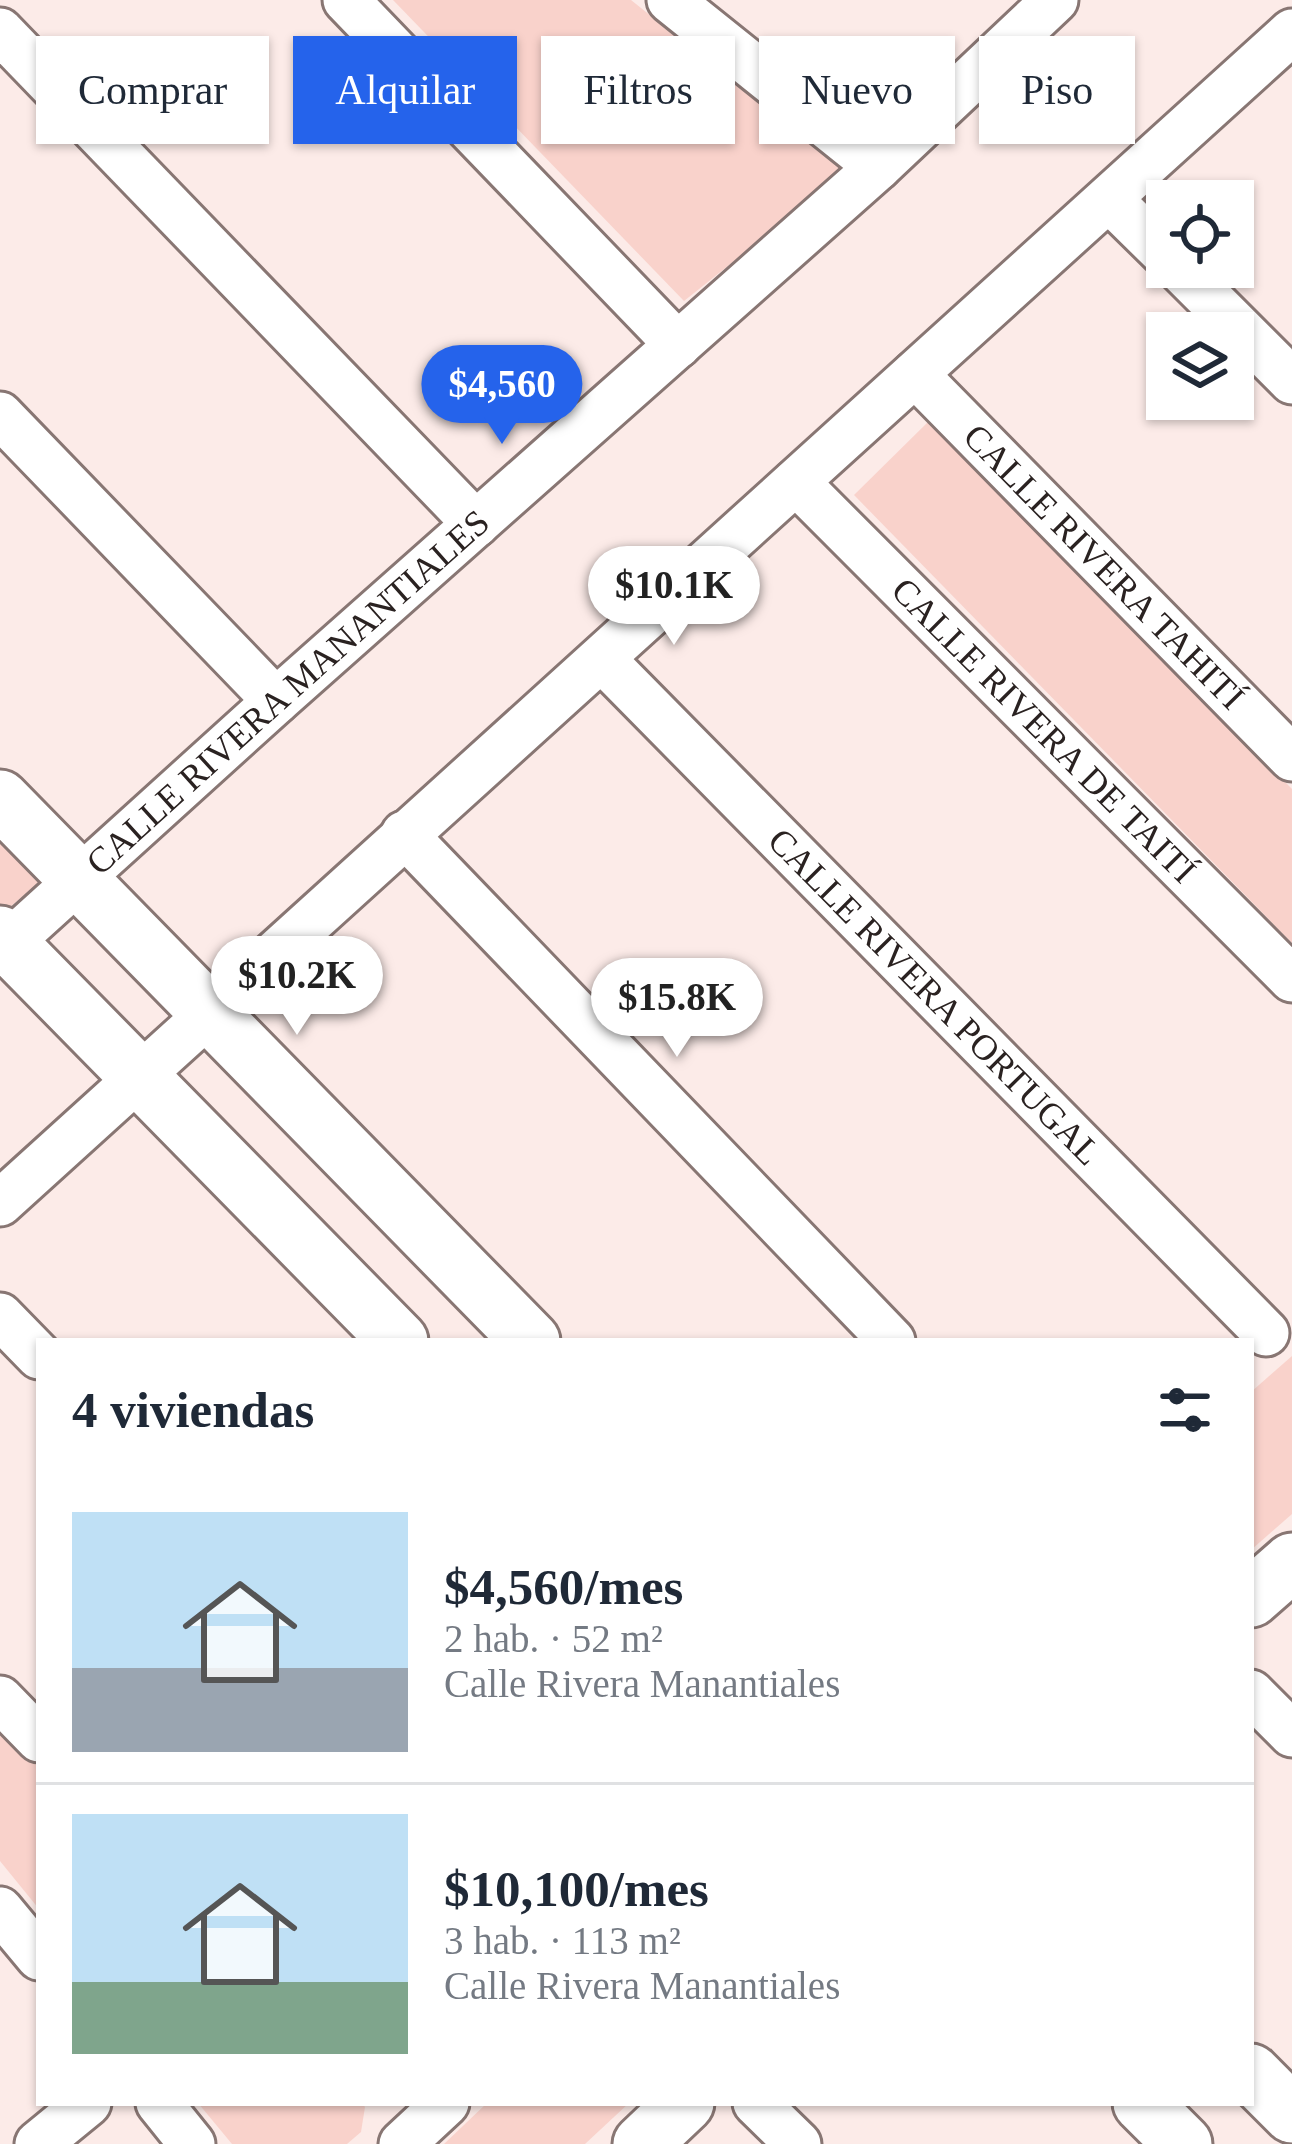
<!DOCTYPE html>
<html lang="es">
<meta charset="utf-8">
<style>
:root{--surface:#fff;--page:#f6f6f7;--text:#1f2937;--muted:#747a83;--line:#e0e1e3;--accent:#2563eb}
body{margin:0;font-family:Georgia,serif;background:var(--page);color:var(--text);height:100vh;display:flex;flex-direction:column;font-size:45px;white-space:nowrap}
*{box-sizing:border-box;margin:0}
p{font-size:39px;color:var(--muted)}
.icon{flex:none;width:66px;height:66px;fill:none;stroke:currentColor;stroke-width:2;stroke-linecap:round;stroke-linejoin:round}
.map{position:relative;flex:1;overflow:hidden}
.drawer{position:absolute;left:36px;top:1338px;width:1218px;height:768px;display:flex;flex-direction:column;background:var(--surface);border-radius:0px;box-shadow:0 3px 9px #0004}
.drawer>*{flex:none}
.banner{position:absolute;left:36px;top:36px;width:1221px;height:108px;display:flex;gap:24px}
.buttons{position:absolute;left:1146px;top:180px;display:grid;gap:24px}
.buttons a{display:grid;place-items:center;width:108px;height:108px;border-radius:0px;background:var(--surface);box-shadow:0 3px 9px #0004;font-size:60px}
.price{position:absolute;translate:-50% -102px;padding:0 27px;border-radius:42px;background:#fff;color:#222;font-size:39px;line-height:78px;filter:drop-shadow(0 3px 6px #0008)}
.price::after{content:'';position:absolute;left:50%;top:72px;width:36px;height:27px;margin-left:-18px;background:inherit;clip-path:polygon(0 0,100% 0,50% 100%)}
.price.on{background:var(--accent);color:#fff}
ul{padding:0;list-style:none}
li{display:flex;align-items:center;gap:36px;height:300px;padding:0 36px}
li+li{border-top:3px solid var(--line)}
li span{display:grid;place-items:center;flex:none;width:336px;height:240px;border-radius:0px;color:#555}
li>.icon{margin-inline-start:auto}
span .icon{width:144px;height:144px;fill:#fffc;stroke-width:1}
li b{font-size:51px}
h2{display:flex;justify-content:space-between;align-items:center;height:144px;padding:0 36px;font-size:51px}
.tag{padding:0 42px;border-radius:0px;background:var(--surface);box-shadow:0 3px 9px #0004;font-size:42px;line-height:108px}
.tag.on{background:var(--accent);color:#fff}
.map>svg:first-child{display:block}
.green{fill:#f9d2cb}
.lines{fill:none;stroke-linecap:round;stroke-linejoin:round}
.minor-casing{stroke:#887673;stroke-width:51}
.tertiary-casing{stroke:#887673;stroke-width:63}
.minor{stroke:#fff;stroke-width:45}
.tertiary{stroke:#fff;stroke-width:57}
.labels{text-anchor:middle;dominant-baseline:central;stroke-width:12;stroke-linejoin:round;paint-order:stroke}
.street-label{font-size:36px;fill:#2a2221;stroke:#fff}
</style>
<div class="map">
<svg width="1292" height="2144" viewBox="0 0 1292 2144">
<rect width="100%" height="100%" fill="#fcebe8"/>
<g class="green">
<polygon points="393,0 631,0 846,172 684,301"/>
<polygon points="930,420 1292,789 1292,943 854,495"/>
<polygon points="0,825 49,874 4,912 0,907"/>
<polygon points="1292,1356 1292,1514 1251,1550 1251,1392"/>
<polygon points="0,1727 39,1768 39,1909 0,1861"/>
<polygon points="198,2103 362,2103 365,2107 361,2132 347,2144 232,2144"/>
<polygon points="487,2103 629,2103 585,2144 444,2144"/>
</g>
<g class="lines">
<defs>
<g id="minor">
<polyline points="346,0 678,345"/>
<polyline points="670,0 878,167"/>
<polyline points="0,31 476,524"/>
<polyline points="1109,199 1167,256"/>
<polyline points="1178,267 1292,381"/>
<path id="s1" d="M915,374L1292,758"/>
<polyline points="0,415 276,701"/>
<path id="s2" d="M796,482L1292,979"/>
<path id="s3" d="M602,659L1266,1333"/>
<polyline points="404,834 892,1341"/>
<path id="s4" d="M0,951L276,701L878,167L1055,0"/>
<polyline points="0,1203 1292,32"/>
<polyline points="0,1316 39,1356"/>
<polyline points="1251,1693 1292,1734"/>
<polyline points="0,1699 39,1739"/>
<polyline points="0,1910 39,1957"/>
<polyline points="159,2103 192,2144"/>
<polyline points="756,2103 798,2144"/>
<polyline points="38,2144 88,2103"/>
<polyline points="402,2144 446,2103"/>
</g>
<g id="tertiary">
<polyline points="0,799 531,1341"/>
<polyline points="0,935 399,1341"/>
<polyline points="1251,1598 1292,1562"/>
<polyline points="1251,2073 1292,2114"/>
<polyline points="1142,2103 1183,2144"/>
<polyline points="642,2144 685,2103"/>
</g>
</defs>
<use href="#minor" class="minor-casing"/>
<use href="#tertiary" class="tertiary-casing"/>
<use href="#minor" class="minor"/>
<use href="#tertiary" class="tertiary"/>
</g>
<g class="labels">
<g class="street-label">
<text stroke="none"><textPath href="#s1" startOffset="270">CALLE RIVERA TAHITÍ</textPath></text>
<text stroke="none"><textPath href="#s4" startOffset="387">CALLE RIVERA MANANTIALES</textPath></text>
<text stroke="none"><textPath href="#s2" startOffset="351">CALLE RIVERA DE TAITÍ</textPath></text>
<text stroke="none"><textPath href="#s3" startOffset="474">CALLE RIVERA PORTUGAL</textPath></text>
</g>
</g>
</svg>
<div class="buttons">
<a><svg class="icon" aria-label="locate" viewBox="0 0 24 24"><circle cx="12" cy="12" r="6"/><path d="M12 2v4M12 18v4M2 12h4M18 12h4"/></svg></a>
<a><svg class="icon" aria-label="layers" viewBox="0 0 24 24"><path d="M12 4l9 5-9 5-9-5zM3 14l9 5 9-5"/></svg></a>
</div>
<b class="price on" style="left:502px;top:447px">$4,560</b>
<b class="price" style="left:674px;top:648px">$10.1K</b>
<b class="price" style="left:297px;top:1038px">$10.2K</b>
<b class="price" style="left:677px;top:1060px">$15.8K</b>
<div class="banner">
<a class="tag">Comprar</a>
<a class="tag on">Alquilar</a>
<a class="tag">Filtros</a>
<a class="tag">Nuevo</a>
<a class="tag">Piso</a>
</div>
<section class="drawer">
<h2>4 viviendas<svg class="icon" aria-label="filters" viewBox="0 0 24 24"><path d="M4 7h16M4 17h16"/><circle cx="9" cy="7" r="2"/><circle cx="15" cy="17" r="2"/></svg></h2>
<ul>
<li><span style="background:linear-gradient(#bfe0f5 65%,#9aa5b1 0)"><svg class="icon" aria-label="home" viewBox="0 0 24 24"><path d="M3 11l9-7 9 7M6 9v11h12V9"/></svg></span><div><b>$4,560/mes</b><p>2 hab. · 52 m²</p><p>Calle Rivera Manantiales</p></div></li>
<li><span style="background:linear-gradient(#bfe0f5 70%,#7fa58c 0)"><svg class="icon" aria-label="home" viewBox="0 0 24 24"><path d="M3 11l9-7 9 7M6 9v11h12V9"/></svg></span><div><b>$10,100/mes</b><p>3 hab. · 113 m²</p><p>Calle Rivera Manantiales</p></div></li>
</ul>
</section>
</div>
